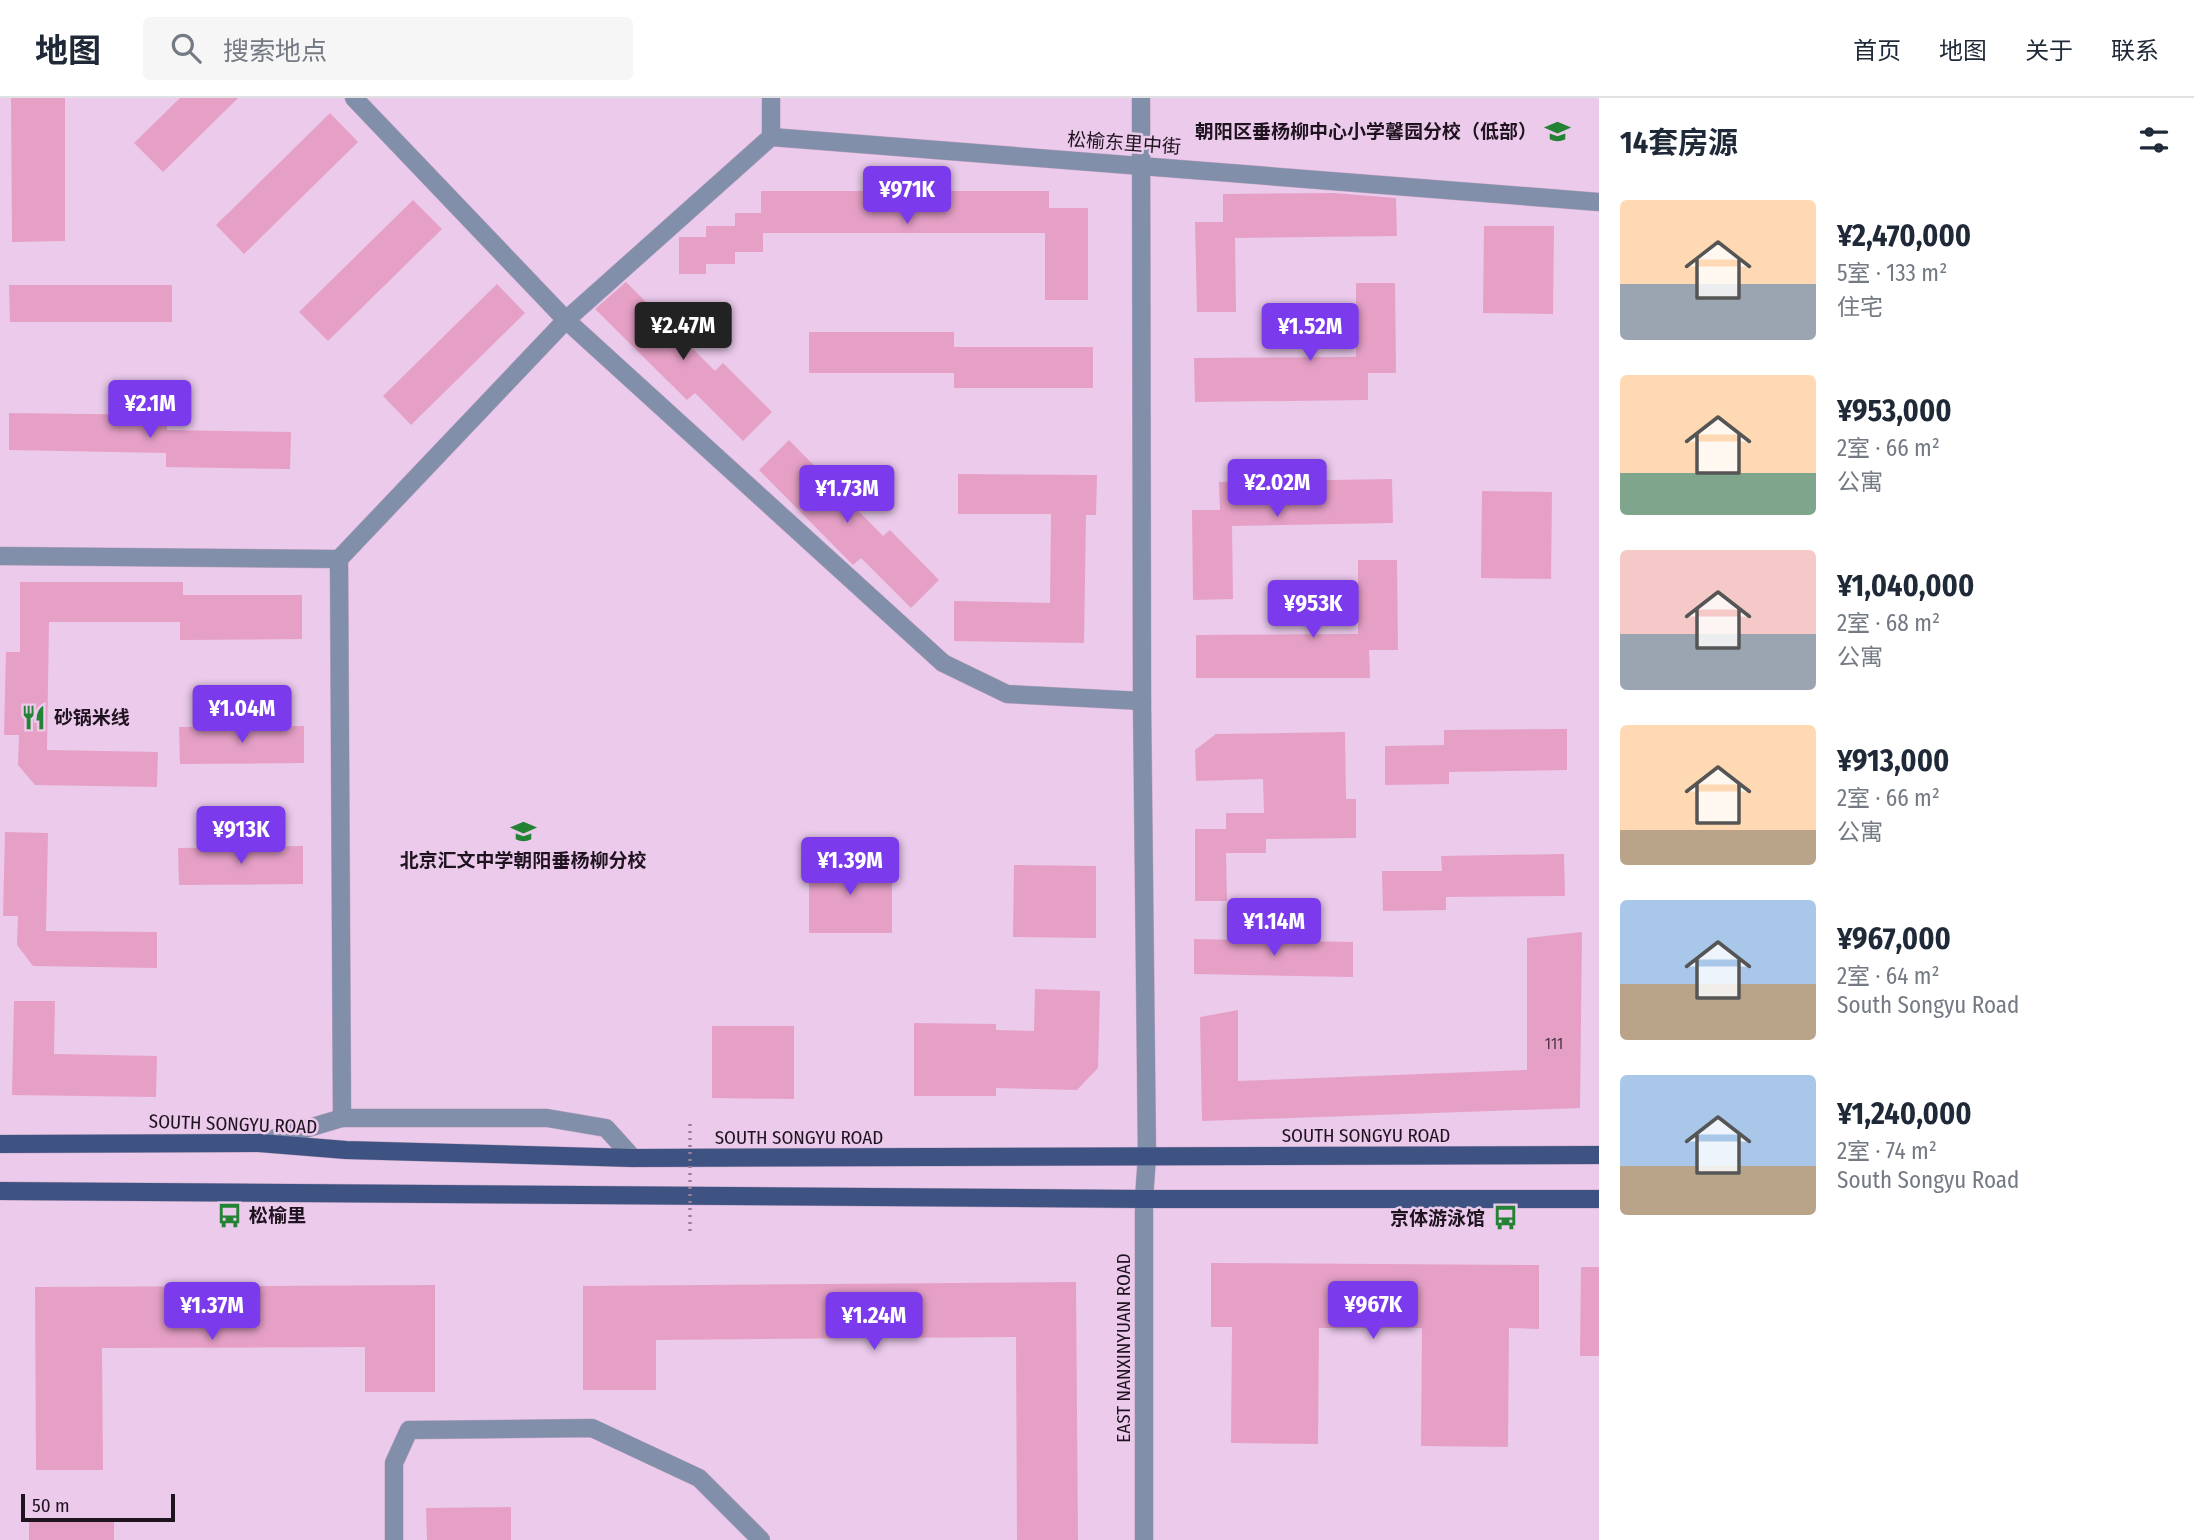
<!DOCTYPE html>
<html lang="zh">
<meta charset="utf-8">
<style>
:root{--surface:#fff;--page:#f6f6f7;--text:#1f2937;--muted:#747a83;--line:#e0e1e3;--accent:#7c3aed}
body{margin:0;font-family:"Fira Sans Condensed","Noto Sans SC",sans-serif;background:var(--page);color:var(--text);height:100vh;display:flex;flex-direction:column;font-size:26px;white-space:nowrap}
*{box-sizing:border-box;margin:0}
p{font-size:23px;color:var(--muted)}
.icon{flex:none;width:38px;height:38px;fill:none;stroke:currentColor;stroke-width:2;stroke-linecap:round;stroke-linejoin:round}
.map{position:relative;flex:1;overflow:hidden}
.sheet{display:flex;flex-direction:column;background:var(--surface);width:595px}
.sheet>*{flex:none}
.scale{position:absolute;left:21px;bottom:18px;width:154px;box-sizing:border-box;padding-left:7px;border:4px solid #1e131f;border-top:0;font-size:19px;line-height:24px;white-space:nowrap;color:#1e131f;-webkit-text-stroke:5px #ebcaeb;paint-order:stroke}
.price{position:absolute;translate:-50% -60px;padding:0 16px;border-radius:7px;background:var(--accent);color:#fff;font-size:23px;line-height:46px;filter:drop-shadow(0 2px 4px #0008)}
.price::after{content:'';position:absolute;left:50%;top:42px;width:21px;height:16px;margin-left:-10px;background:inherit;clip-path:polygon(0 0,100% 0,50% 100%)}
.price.current{background:#222;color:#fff}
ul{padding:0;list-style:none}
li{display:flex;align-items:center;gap:21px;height:175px;padding:0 21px}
li span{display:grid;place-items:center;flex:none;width:196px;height:140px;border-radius:7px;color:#555}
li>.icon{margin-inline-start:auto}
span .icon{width:84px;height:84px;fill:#fffc;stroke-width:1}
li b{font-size:30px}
h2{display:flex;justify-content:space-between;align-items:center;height:84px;padding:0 21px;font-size:30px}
header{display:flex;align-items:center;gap:42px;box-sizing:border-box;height:98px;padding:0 35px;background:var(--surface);border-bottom:2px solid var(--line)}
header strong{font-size:33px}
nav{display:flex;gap:38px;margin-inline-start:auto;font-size:24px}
.search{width:490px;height:63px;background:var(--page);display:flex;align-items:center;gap:18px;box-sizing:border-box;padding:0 24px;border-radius:7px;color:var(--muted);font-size:26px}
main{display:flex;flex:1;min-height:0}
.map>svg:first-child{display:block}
.building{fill:#e6a0c6}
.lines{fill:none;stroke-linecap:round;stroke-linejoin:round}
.minor-casing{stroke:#c6a9c6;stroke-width:19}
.major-casing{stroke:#c6a9c6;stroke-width:19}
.minor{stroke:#828faa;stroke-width:18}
.major{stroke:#3f5382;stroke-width:18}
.path-bridge{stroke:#988099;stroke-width:3.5;stroke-dasharray:2 5;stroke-linecap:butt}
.labels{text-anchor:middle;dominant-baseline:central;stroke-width:5;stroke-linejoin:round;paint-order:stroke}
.number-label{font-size:16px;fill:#503649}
.poi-label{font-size:19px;font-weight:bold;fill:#1e131f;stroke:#ebcaeb;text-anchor:end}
.street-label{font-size:19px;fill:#1e131f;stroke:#ebcaeb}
</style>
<header>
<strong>地图</strong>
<div class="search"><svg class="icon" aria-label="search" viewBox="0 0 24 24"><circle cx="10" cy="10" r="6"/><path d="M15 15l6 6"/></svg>搜索地点</div>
<nav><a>首页</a><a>地图</a><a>关于</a><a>联系</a></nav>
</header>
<main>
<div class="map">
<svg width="1599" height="1442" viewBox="0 0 1599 1442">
<rect width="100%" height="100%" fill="#ebcaeb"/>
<g class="building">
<polygon points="11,0 65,0 65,143 12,144"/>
<polygon points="180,0 238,0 163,74 134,45"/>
<polygon points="330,15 358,44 244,156 216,127"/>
<polygon points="761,93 1049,93 1049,110 1088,110 1088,202 1045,202 1045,135 763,135 763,154 735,154 735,166 706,166 706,176 679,176 679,139 706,139 706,128 735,128 735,115 761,115"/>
<polygon points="1334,95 1396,100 1397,138 1235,140 1236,214 1197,214 1195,124 1223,124 1223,96"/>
<polygon points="413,102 442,131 328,243 299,214"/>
<polygon points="1484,128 1554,128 1553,216 1483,215"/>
<polygon points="626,184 715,273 723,265 772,314 743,343 695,295 687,302 595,211"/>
<polygon points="1356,185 1395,185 1396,275 1368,275 1368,302 1195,304 1194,260 1356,259"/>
<polygon points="497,186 525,215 411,327 383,298"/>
<polygon points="9,187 172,187 172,224 10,224"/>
<polygon points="809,234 954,234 954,249 1093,249 1093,290 954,290 954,275 809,275"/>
<polygon points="9,315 167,317 167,332 291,334 290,371 166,369 166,355 9,352"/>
<polygon points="789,342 883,438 890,432 939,482 911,510 861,460 853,467 759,372"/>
<polygon points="958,376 1097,377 1096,417 1086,417 1084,545 954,543 954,503 1050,505 1051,416 958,416"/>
<polygon points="1392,381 1393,425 1232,428 1233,501 1193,502 1192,412 1220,412 1219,384"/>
<polygon points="1482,393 1552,394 1551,481 1481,480"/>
<polygon points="1358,462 1397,462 1398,552 1369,552 1370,580 1196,580 1196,537 1358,536"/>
<polygon points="20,484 183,484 183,497 302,497 302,541 180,542 180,524 49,524 47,652 158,654 157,689 35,687 18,667 19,637 4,637 6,554 20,554"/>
<polygon points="304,628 304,665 180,666 179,629"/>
<polygon points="1567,631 1567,672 1449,674 1449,686 1385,687 1385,648 1444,647 1444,632"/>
<polygon points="1345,634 1346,701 1356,701 1356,740 1266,741 1266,755 1226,755 1227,803 1195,803 1195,731 1226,731 1226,715 1264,715 1263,681 1196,683 1195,652 1216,636"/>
<polygon points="5,734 48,735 46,833 157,834 157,870 33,868 17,847 18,818 3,818"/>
<polygon points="303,748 303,786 179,787 178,750"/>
<polygon points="1564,756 1565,798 1446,799 1446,812 1383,813 1382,773 1442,773 1441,758"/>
<polygon points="809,762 892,763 892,835 809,835"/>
<polygon points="1014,767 1096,768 1096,840 1013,839"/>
<polygon points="1582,834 1580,1010 1202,1023 1200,919 1238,912 1238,983 1527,972 1527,840"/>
<polygon points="1194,841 1353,844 1353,879 1194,876"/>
<polygon points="1035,891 1100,893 1098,970 1077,992 996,990 996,998 914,998 914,925 996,926 996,932 1034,933"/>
<polygon points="14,903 55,903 54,956 157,958 156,999 12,997"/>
<polygon points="712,928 794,928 794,1001 712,1000"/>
<polygon points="1211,1165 1539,1167 1539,1231 1509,1230 1508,1349 1421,1348 1422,1230 1319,1230 1318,1346 1231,1345 1232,1229 1211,1229"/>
<polygon points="1581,1169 1599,1169 1599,1258 1580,1258"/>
<polygon points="1076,1184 1078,1442 1017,1442 1016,1239 656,1242 656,1292 583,1292 583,1188"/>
<polygon points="435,1187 435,1294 365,1294 365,1249 102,1250 103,1372 36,1372 35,1189"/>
<polygon points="511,1409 511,1442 427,1442 426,1410"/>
<polygon points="114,1422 114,1442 29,1442 29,1423"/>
</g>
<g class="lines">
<defs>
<g id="minor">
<polyline points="354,0 566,222 943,565 1007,596 1142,603"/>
<polyline points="1141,0 1142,603 1147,1058 1144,1101 1144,1442"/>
<polyline points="771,39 1599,104"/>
<polyline points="0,458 339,461 566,222 771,39 771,0"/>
<polyline points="339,461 342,1020"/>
<polyline points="259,1045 342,1020 547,1020 606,1030 633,1060"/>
<polyline points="394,1442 394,1365 409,1332 592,1330 699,1380 761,1442"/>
</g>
<g id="major">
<polyline points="0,1046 259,1045 346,1052 633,1060 1599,1057"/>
<polyline points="0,1093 1144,1101 1599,1101"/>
</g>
</defs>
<use href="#minor" class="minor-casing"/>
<use href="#major" class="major-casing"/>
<use href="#minor" class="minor"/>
<use href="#major" class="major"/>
<polyline class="path-bridge" points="690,1026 690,1133"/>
</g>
<defs>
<symbol id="school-bare" viewBox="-9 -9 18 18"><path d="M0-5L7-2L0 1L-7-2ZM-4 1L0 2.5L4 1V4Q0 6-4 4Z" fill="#248234" stroke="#ebcaeb" stroke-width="2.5" paint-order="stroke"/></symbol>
<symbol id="restaurant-bare" viewBox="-9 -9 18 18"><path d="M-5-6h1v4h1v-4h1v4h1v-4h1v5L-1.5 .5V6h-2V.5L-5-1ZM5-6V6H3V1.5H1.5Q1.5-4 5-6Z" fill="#248234" stroke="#ebcaeb" stroke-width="2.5" paint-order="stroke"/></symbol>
<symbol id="bus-bare" viewBox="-9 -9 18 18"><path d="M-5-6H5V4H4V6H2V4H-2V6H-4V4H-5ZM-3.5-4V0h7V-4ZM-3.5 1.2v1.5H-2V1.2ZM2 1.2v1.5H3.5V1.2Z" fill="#248234" stroke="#ebcaeb" stroke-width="2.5" paint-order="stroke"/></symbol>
</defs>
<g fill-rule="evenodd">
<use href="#school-bare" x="1540" y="16" width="35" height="35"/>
<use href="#restaurant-bare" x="16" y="602" width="35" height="35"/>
<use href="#school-bare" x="506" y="716" width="35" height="35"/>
<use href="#bus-bare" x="212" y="1100" width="35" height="35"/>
<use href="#bus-bare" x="1488" y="1102" width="35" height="35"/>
</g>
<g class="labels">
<g class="number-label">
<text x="1554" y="945">111</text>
</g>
<g class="poi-label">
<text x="1537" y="33">朝阳区垂杨柳中心小学馨园分校（低部）</text>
<text x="54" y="619" text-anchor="start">砂锅米线</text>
<text x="523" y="762" text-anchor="middle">北京汇文中学朝阳垂杨柳分校</text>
<text x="249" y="1117" text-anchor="start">松榆里</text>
<text x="1485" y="1120">京体游泳馆</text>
</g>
<g class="street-label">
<text transform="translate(1124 45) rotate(4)">松榆东里中街</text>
<text transform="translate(233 1026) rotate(2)">SOUTH SONGYU ROAD</text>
<text x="1366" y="1037">SOUTH SONGYU ROAD</text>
<text x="799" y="1039">SOUTH SONGYU ROAD</text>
<text transform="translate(1123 1250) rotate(-90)">EAST NANXINYUAN ROAD</text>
</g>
</g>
</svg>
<div class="scale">50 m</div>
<b class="price" style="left:907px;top:128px">¥971K</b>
<b class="price current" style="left:683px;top:264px">¥2.47M</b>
<b class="price" style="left:1310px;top:265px">¥1.52M</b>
<b class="price" style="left:150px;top:342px">¥2.1M</b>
<b class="price" style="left:1277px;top:421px">¥2.02M</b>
<b class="price" style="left:847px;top:427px">¥1.73M</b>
<b class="price" style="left:1313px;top:542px">¥953K</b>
<b class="price" style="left:242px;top:647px">¥1.04M</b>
<b class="price" style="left:241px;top:768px">¥913K</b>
<b class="price" style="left:850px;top:799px">¥1.39M</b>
<b class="price" style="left:1274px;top:860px">¥1.14M</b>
<b class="price" style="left:1373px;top:1243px">¥967K</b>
<b class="price" style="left:212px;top:1244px">¥1.37M</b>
<b class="price" style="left:874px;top:1254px">¥1.24M</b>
</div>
<section class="sheet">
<h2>14套房源<svg class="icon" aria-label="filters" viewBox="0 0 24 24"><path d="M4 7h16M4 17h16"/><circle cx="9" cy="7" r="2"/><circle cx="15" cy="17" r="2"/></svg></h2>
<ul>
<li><span style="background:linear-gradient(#ffd9b3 60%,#9aa5b1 0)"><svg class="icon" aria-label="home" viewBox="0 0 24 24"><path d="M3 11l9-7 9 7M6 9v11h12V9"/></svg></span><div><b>¥2,470,000</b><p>5室 · 133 m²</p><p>住宅</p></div></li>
<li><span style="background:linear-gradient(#ffd9b3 70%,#7fa58c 0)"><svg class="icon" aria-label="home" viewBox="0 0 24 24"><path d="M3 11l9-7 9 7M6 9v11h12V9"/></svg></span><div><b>¥953,000</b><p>2室 · 66 m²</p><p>公寓</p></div></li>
<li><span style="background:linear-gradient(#f6c9c9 60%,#9aa5b1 0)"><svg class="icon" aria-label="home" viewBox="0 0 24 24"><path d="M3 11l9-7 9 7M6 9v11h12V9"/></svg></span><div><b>¥1,040,000</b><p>2室 · 68 m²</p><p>公寓</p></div></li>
<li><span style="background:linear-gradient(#ffd9b3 75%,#b9a48a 0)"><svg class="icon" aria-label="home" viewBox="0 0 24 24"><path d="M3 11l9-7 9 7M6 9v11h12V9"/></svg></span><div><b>¥913,000</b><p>2室 · 66 m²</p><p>公寓</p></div></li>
<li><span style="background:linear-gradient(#a9c7e8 60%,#b9a48a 0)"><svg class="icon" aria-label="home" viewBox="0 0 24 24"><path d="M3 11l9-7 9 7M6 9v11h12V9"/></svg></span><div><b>¥967,000</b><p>2室 · 64 m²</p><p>South Songyu Road</p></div></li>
<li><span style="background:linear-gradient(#a9c7e8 65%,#b9a48a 0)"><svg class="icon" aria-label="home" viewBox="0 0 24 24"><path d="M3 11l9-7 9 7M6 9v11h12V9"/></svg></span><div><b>¥1,240,000</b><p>2室 · 74 m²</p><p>South Songyu Road</p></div></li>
</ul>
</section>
</main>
